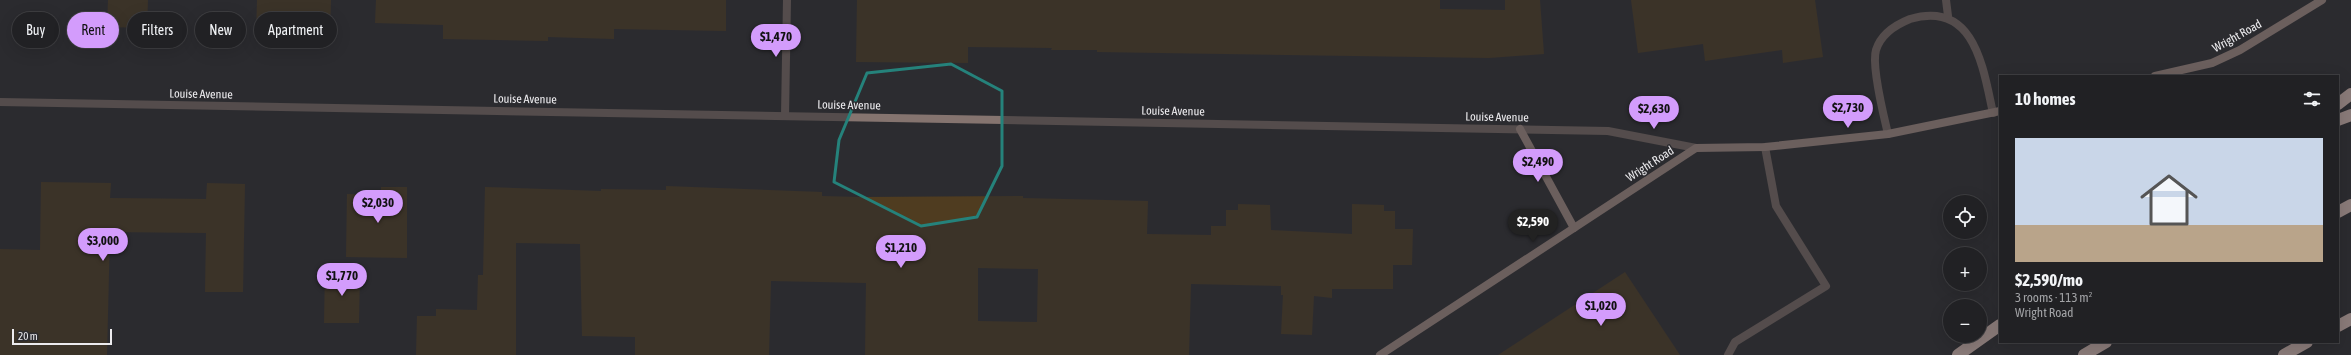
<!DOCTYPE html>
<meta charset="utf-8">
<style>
:root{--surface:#212124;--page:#2d2e31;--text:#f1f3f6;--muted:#a2a3a6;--line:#3e3e41;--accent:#d39cfc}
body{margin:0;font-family:"Asap Condensed",sans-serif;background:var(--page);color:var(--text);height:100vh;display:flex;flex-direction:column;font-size:15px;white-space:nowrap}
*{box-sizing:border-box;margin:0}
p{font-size:13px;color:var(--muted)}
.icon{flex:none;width:22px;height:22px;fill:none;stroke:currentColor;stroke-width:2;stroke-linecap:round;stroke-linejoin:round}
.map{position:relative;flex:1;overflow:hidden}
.sheet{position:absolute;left:1999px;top:75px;width:340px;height:268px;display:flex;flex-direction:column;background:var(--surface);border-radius:0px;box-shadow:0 4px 16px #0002,0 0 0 1px var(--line)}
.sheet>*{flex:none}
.hud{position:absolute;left:12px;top:12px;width:380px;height:36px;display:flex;gap:8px}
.tools{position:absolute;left:1943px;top:195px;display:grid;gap:8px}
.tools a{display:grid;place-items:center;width:44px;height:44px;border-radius:50%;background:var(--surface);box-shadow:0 4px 16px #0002,0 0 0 1px var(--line);font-size:20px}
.scale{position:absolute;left:12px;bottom:10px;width:100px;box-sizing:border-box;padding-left:4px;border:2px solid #ecebee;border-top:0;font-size:11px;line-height:14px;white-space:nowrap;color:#ecebee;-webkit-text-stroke:3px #2c2c30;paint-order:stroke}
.price{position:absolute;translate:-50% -34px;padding:0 9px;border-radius:14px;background:var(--accent);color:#111;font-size:13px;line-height:26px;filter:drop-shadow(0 1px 2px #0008)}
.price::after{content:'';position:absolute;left:50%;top:24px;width:12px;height:9px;margin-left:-6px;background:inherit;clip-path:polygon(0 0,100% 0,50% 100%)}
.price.current{background:#222;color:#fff}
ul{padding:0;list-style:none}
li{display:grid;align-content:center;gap:8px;height:212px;padding:0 16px}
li+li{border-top:1px solid var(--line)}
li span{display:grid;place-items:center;height:124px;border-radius:0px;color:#555}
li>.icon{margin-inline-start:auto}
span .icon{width:72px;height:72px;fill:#fffc;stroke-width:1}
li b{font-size:17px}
h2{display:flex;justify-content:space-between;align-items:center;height:48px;padding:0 16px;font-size:17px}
.pill{padding:0 14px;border-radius:18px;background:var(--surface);box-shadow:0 4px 16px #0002,0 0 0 1px var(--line);font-size:14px;line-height:36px}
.pill.current{background:var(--accent);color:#111}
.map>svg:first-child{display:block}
.building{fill:#4f3c20;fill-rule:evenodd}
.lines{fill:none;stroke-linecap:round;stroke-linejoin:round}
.lane{stroke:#85746f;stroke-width:8}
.street{stroke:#85746f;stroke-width:8}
.secondary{stroke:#b89d95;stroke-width:8}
.highway{stroke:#fddbd2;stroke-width:12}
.marked{fill:none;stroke:#25827b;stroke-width:3;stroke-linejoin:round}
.labels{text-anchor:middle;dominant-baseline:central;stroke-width:3;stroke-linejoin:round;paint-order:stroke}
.street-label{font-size:12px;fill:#ecebee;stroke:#2c2c30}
</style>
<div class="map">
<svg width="2351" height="355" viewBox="0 0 2351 355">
<rect width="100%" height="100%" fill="#2c2c30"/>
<g class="building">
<polygon points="108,0 148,0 147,28 107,27"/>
<polygon points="257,0 331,0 330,37 256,36"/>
<polygon points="376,0 726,0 726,31 614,29 614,39 548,37 548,41 443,39 443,25 375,23"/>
<polygon points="857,0 1440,0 1440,9 1505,10 1505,0 1540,0 1544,54 1489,58 1097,52 1097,50 1051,50 1052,48 968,47 968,63 856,62"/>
<polygon points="1631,0 1815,0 1823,57 1783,63 1782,50 1705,61 1703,44 1638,53"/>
<polygon points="41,182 111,183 110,198 206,199 207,183 245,184 243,292 205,292 206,233 110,232 107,355 0,355 0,249 40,250"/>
<path d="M666,186L822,192V196L859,197L1023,196V198L1148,201L1147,234L1211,235V226H1226V210H1238V204L1270,205L1271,230L1352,234V204L1384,205V211H1395V229H1413L1412,265H1393V289H1332V298L1314,296L1312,335L1281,334L1283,295H1281V286L1191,284L1189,355H865L866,283L771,281L769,355H635V337L582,336L580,244L516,243V355H416L417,316H436V309L477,310L478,275H483L485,187L601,191V189L666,190ZM978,268L1038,269L1037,322L978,321Z"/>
<polygon points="381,187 407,187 407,258 346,257 347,194 381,195"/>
<polygon points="325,270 360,271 359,323 324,323"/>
<polygon points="1625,272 1680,355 1498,355"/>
</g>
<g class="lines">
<g class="lane">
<polyline points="1946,0 1948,16"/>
<path d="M1888,134C1884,117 1871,66 1876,50C1881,34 1895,25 1910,19C1975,0 1983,68 1993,113"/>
<polyline points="1728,355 1735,342 1826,286 1776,206 1765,147"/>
</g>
<g class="street">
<polyline points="0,102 1608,131 1696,148"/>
<polyline points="785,116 787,0"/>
</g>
<g class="secondary">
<polyline points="2155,76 2212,63 2240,50 2322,0"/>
<polyline points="1520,129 1574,228"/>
<polyline points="1380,355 1696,148 1765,147 1888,134 2000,111"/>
</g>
<g class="highway">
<polyline points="2338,104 2351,94"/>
<polyline points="2338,120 2351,115"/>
<polyline points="2338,212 2351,205"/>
<polyline points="2338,326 2351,319"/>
<polyline points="1958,355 2000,325"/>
<polyline points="2084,355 2106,342"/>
<polyline points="2284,355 2307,342"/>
</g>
</g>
<path d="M0 0H2351V355H0ZM951,64L1002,91V166L977,217L921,226L834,182L839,140L867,73Z" fill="#2c2c30" fill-opacity=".55" fill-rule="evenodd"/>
<path class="marked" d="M951,64L1002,91V166L977,217L921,226L834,182L839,140L867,73Z"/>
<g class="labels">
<g class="street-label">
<text transform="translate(2237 36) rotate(-29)">Wright Road</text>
<text transform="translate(201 94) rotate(1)">Louise Avenue</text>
<text transform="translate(525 99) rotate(1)">Louise Avenue</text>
<text transform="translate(849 105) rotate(1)">Louise Avenue</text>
<text transform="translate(1173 111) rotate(1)">Louise Avenue</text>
<text transform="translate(1497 117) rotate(1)">Louise Avenue</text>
<text transform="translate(1650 164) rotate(-33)">Wright Road</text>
</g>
</g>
</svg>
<div class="tools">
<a><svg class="icon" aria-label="locate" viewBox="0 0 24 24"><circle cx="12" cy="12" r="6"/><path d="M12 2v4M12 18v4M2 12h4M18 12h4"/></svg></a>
<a>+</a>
<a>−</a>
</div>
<div class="scale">20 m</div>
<b class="price" style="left:776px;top:58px">$1,470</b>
<b class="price" style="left:1848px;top:129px">$2,730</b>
<b class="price" style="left:1654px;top:130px">$2,630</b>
<b class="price" style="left:1538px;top:183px">$2,490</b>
<b class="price" style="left:378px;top:224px">$2,030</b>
<b class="price current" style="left:1533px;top:243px">$2,590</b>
<b class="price" style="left:103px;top:262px">$3,000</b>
<b class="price" style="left:901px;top:269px">$1,210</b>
<b class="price" style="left:342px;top:297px">$1,770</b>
<b class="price" style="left:1601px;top:327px">$1,020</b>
<div class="hud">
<a class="pill">Buy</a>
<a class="pill current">Rent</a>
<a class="pill">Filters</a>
<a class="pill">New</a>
<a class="pill">Apartment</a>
</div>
<section class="sheet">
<h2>10 homes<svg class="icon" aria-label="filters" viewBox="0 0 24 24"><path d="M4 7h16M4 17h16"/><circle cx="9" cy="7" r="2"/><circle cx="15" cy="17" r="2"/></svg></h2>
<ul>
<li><span style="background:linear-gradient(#c9d6e8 70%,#b9a48a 0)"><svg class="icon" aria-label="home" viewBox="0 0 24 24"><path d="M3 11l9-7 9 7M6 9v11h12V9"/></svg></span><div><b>$2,590/mo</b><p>3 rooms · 113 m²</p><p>Wright Road</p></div></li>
</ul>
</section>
</div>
